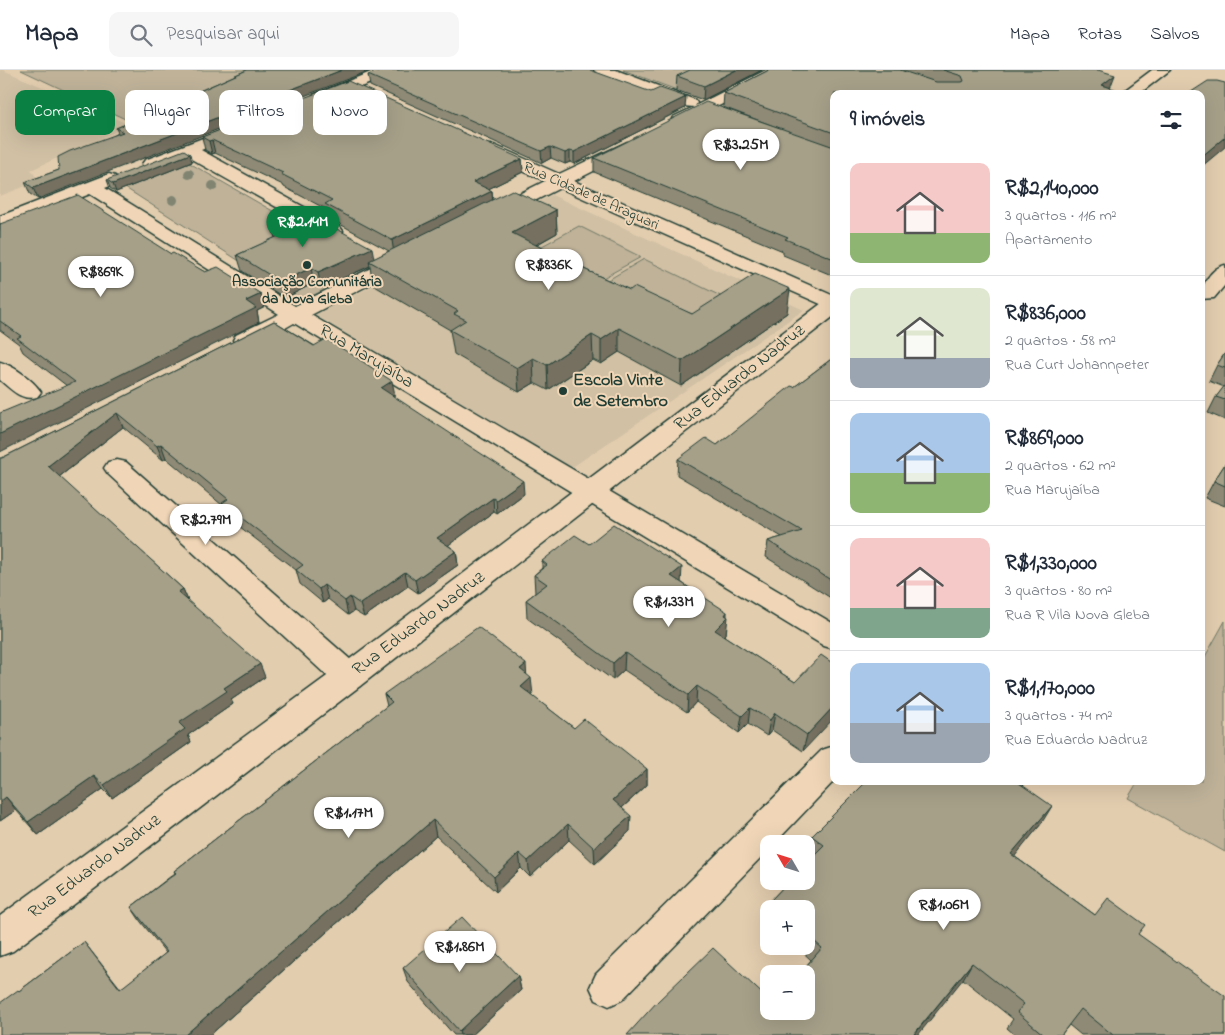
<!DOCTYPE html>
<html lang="pt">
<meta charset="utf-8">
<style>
:root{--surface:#fff;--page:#f6f6f7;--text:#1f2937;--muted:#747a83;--line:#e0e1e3;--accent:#0b8043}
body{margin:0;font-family:"Indie Flower",sans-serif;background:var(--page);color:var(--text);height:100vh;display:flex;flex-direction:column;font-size:19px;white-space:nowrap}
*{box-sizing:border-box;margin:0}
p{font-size:16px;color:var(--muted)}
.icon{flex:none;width:28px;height:28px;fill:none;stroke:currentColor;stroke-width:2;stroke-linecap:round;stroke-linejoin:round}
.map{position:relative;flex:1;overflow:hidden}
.sheet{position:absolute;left:830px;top:20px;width:375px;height:695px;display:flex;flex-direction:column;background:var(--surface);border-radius:10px;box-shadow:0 5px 20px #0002}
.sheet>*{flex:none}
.hud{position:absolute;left:15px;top:20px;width:475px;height:45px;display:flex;gap:10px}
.needle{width:32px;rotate:309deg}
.controls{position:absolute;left:760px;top:765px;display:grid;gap:10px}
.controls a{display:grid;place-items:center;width:55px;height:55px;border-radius:10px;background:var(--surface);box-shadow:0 5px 20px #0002;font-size:25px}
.price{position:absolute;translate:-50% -42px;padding:0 11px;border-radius:18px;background:#fff;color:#222;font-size:16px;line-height:32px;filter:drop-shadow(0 1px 2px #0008)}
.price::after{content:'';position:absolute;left:50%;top:30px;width:15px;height:11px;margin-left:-8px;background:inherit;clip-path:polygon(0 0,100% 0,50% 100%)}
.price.selected{background:var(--accent);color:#fff}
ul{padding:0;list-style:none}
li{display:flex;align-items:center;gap:15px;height:125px;padding:0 20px}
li+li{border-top:1px solid var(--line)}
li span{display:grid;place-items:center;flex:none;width:140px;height:100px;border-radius:10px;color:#555}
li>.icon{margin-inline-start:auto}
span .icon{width:60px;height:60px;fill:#fffc;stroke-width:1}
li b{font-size:21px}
h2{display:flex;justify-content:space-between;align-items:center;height:60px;padding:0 20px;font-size:21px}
.tag{padding:0 18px;border-radius:10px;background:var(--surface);box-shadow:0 5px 20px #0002;font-size:18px;line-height:45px}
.tag.selected{background:var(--accent);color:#fff}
header{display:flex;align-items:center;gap:30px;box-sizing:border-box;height:70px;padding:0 25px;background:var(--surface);border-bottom:1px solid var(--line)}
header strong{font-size:24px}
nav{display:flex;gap:28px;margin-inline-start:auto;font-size:18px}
.search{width:350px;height:45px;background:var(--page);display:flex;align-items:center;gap:12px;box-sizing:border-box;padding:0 18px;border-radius:10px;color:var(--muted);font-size:19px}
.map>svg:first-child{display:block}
.built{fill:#d1c0a4}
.green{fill:#bfb299;stroke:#6f7866}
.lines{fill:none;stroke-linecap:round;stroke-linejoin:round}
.street-casing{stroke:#1f3d34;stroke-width:3}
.secondary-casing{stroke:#1f3d34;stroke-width:3}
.street{fill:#f0d6b7;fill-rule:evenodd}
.secondary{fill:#f0d6b7;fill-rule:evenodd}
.tree{fill:#808471}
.wall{fill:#8f8a76;stroke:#1f3d34}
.shaded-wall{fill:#747060;stroke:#1f3d34}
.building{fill:#a6a089;stroke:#1f3d34}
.poi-dot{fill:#1f3d34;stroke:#f0d6b7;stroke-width:2}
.labels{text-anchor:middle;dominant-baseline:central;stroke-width:4;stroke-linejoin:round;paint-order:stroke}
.far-street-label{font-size:15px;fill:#1f3d34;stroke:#f0d6b7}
.far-poi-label{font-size:15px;font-weight:bold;fill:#1f3d34;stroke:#f0d6b7}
.street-label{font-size:18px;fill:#1f3d34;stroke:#f0d6b7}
.poi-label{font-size:18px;font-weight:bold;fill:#1f3d34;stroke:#f0d6b7;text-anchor:start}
</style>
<header>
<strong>Mapa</strong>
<div class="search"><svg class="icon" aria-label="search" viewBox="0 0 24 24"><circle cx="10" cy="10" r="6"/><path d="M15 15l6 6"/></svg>Pesquisar aqui</div>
<nav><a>Mapa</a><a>Rotas</a><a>Salvos</a></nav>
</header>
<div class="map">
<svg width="1225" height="965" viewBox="0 0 1225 965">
<rect width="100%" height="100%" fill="#e3cdaf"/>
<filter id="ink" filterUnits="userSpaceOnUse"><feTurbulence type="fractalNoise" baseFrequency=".02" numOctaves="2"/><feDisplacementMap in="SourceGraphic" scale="10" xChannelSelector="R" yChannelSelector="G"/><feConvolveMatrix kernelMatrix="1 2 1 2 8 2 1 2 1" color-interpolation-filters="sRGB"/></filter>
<g filter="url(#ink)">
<g class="built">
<polygon points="0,0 3,0 130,55 31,100 39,111 0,126"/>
<polygon points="552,125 804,240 571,398 315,245"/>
</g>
<g class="green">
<polygon points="21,0 257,0 140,56"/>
<polygon points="623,0 758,0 701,29"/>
<polygon points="179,87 370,197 302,231 116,112"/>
<polygon points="579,156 641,187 592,214 531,182"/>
<polygon points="644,189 733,232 685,263 596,217"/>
<polygon points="1225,551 1225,782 1128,728 1138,711 1201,711 1201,594"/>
</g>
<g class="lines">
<defs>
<g id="street">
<polygon points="376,0 398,0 396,3 325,31 313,31 311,28 313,25"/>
<polygon points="594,0 616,0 695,30 697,33 695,36 766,0 786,0 784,3 679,56 673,55 671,51 673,47 694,37 683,36 596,3"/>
<polygon points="237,55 243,56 246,60 243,64 201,80 340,157 343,161 340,165 326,165 186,86 157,98 145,98 142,94 145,90"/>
<polygon points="627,72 633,73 636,77 633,81 574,111 834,226 834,240 560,118 501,148 487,148 484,144 487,140 545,111 482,83 479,79 482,75 494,75 559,104"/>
<path d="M109,104L115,106L118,110L115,114L105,118L295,236L397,185L404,183L411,185L414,189L411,193L311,245L834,554V579L824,576L294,253C277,262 255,279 236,275L233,270L236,265L279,244L90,124L0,159V146Z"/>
<path d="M1225,195V215L1214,228L1201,229C1201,215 1211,198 1225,195Z"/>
<path d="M0,292C14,296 33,310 41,322L37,327C21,331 12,320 0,310Z"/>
<polygon points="117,390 126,392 360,598 364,607 360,616 349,619 338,616 108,404 104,398 108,392"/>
<polygon points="834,676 834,711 774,774 769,774 769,779 622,930 609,936 596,930 590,917 596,904 822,680"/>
</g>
<g id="secondary">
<polygon points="1152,0 1170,0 1139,24 1120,24"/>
<polygon points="834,229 834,246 360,616 13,881 0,886 0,846 338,598 826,230"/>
</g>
</defs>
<use href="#street" class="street-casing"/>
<use href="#secondary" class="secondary-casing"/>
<use href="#street" class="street"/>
<use href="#secondary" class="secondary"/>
</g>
<g class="tree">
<circle cx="189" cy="104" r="5"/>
<circle cx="213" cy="116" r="5"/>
<circle cx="173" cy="130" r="5"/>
</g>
<g class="wall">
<polygon points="247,0 38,129 30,124 25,112 59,100 118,63 116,58 187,30 186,27"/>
<polygon points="762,0 703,30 676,20 677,6"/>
<polygon points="769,0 1098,0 834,24 834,206 783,185 783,181 594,102 594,88 779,58 723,37 724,23"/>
<polygon points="368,5 685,38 574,94 570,92 565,94 551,88 542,93 370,16"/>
<polygon points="202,67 522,89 523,102 488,119 492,121 493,130 556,140 557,163 536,175 586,200 630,220 692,244 787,243 681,316 619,282 601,294 593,290 548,320 534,313 519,322 454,284 450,260 373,215 370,196 321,218 314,213 285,228 242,201 237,185 275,168 272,156 374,189 389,181 327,147 326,139 284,117 283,115 215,83 212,84 205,80"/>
<polygon points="192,92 116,122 110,118 107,110"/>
<polygon points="0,154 171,184 205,202 261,224 265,237 257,241 259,252 67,316 23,282 19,274 0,260"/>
<polygon points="274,251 395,325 393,326 524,424 497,444 494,442 448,475 456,481 458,495 418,523 408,516 364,547 354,541 348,545 328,529 323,533 300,514 296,500 227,447 222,435 166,388 163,390 123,357 59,407 183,519 188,531 265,607 231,630 233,634 188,665 191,672 112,728 103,719 38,765 16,740 0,751 0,388 2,388"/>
<polygon points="1225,283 1225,350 1208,343 1216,327 1224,317 1209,311 1217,295"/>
<polygon points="834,287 834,530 766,487 768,471 782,467 677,405 678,389 717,375"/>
<polygon points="1225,394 1225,436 1205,428 1214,411"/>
<polygon points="589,474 681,512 727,546 726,564 724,566 795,612 834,594 803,681 772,660 767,666 748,654 739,663 696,632 687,642 624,600 613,610 527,548 526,530 535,523 534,505 542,498 542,491"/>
<polygon points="527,605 533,625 532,626 574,658 647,699 647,715 622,738 630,761 595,794 569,770 530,807 521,798 496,822 436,766 210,965 19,921 84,872 121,919 166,883 141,852 131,837 175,803 174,801 387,636 384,624"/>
<polygon points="1027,711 1023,716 1041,754 1014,786 1095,845 1138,864 1225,965 1081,965 1069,955 1061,965 1015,965 1007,958 1013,949 963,909 769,941 811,890 796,876 806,876 806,839 769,839 771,830 812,787 807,784 812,766"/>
<polygon points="403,898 518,906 521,920 472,965 454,965 408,912"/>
</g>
<g class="shaded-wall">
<polygon points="342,0 371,0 38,129 33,118"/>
<polygon points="736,0 762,0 703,30 704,16"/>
<polygon points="1115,5 1110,18 1102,15"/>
<polygon points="686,27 685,38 574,94 574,82"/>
<polygon points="1225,67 1225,77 1201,97 1201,87"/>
<polygon points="212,70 215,83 212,84 209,71"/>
<polygon points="550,77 551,88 542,93 541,81"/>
<polygon points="570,81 570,92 565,94 565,83"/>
<polygon points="190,84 192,92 116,122 113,114"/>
<polygon points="522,89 523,102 474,126 473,112"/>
<polygon points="492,121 493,134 394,184 392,170"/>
<polygon points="556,140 557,163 514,187 512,163"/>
<polygon points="372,178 375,194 369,191 370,196 321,218 318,202"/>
<polygon points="311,198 314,213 285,228 281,212"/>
<polygon points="790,219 787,243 681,316 682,291"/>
<polygon points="261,224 265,237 257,241 259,252 0,382 0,364 246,231"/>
<polygon points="619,258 619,282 601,294 601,270"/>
<polygon points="592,265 593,290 548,320 547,295"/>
<polygon points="533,288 534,313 519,322 517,298"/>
<polygon points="392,311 395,325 383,332 381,318"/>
<polygon points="117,343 123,357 55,410 48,396"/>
<polygon points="161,374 166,388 163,390 157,376"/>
<polygon points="523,411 524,424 497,444 496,430"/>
<polygon points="493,428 494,442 439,482 437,468"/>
<polygon points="456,481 458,495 418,523 415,510"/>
<polygon points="682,497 681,514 671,506"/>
<polygon points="405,502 408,516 364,547 360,534"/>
<polygon points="324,515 328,529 323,533 319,519"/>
<polygon points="183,519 189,533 178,522"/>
<polygon points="350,527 354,541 348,545 345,531"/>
<polygon points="727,542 727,548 728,547 726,564 713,578 715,560"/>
<polygon points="625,582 624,600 613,610 613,593"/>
<polygon points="260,594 265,607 231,630 233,634 188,665 191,672 112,728 104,715 179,653 224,618"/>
<polygon points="526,594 527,611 520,599"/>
<polygon points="531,608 533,625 522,634 521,617"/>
<polygon points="697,616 696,632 687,642 688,625"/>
<polygon points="834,636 834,648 803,681 807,665"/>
<polygon points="750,638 748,654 739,663 742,646"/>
<polygon points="775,643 772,660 767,666 770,650"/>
<polygon points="647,699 647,715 613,746 613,730"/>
<polygon points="94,706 103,719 38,765 28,752"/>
<polygon points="1020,711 1027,711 1010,732 1019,713"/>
<polygon points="6,727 16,740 0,751 0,732"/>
<polygon points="1052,736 1041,754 1002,802 1011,784"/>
<polygon points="631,746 630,761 595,794 594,778"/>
<polygon points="433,750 436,766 210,965 185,965"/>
<polygon points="568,754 569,770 530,807 528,791"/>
<polygon points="519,783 521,798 496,822 494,807"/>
<polygon points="972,893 963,909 918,965 914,965"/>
<polygon points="518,906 521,920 472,965 460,965 459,961"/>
</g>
<g class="building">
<polygon points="247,0 342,0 33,118 25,112 59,100 58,87 70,81 123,62 116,58 189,29 186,27"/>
<polygon points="381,0 590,0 651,22 660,18 686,27 574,82 570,81 565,83 550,77 541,81 368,5"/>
<polygon points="690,0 736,0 704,16 677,6"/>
<polygon points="769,0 900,0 936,12 962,12 964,11 962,6 943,0 1098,0 1115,5 1102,15 1130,24 834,24 834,63 724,23"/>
<polygon points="348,11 522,89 473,112 492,121 392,170 325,134 332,130 281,104 283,103 212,70 209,71 202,67"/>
<polygon points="1208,11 1217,11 1225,13 1225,67 1201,87 1201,24 1188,24"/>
<polygon points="706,32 834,77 834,189 785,169 788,167 594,88"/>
<polygon points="184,80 190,84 113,114 107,110"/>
<polygon points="512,120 556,140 512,163 586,200 630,220 634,217 692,244 755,204 790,219 682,291 619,258 601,270 592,265 547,295 533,288 517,298 450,260 466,250 454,244 458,241 369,191"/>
<polygon points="78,125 171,184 173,183 205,202 218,197 261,224 246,231 256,238 0,364 0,343 75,312 17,268 21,266 0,251 0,154"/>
<polygon points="304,141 372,178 318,202 311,198 281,212 237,185 285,163 272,156"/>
<polygon points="274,251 314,276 326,269 351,284 392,311 381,318 523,411 496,430 493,428 437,468 456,481 415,510 405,502 360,534 350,527 345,531 324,515 319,519 296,500 303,495 222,433 228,429 161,374 157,376 117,343 48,396 183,519 178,522 260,594 224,618 227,621 179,653 185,659 104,715 94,706 28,752 6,727 0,732 0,388 2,388"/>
<polygon points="1225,283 1225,298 1217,295"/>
<polygon points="834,287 834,512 768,471 802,461 678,389 706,368 717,375 791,316 794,317"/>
<polygon points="1225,315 1225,330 1216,327"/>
<polygon points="1225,394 1225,416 1214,411"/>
<polygon points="614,454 682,497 671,506 727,542 725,545 728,547 715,560 795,612 821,585 834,594 834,636 807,665 775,643 770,650 750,638 742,646 697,616 688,625 625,582 613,593 526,530 547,514 534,505 547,495 542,491 575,465 589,474"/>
<polygon points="478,557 526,594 520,599 531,608 521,617 574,658 584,649 647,699 613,730 631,746 594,778 568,754 528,791 519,783 494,807 433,750 185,965 0,965 0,933 18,920 19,921 84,872 120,919 167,882 131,837 176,803 174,801 392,632 384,624"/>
<polygon points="867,711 1020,711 1019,713 1052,736 1011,784 1095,845 1108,828 1145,855 1138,864 1225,926 1225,965 1113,965 1081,939 1061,965 1044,965 1017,942 1024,934 972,893 914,964 915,965 627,965 657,932 713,878 769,930 769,941 806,941 806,904 799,904 822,878 806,864 806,839 776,839 772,836 776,833 771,830 789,811 806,811 806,793 824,775 812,766"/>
<polygon points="462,847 518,906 459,961 403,898"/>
</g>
</g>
<g class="poi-dot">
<circle cx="307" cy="195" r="5"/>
<circle cx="563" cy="321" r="5"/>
</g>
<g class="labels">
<g class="far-street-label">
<text transform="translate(591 126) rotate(24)">Rua Cidade de Araguari</text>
</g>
<g class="far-poi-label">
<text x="307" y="212">Associação Comunitária<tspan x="307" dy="17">da Nova Gleba</tspan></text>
</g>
<g class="street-label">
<text transform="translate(366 287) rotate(31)">Rua Marujaíba</text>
<text transform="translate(740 308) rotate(-38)">Rua Eduardo Nadruz</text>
<text transform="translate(419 554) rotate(-37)">Rua Eduardo Nadruz</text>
<text transform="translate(95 797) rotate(-37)">Rua Eduardo Nadruz</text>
</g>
<g class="poi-label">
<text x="573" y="311">Escola Vinte<tspan x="573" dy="21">de Setembro</tspan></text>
</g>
</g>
</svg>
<div class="controls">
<a><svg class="needle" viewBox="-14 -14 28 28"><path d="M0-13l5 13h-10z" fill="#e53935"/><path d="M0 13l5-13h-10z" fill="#747a83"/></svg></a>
<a>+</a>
<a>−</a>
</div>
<b class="price" style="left:741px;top:101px">R$3.25M</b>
<b class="price selected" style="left:303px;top:178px">R$2.14M</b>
<b class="price" style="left:549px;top:221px">R$836K</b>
<b class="price" style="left:101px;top:228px">R$869K</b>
<b class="price" style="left:206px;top:476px">R$2.79M</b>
<b class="price" style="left:669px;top:558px">R$1.33M</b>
<b class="price" style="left:349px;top:769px">R$1.17M</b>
<b class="price" style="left:944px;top:861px">R$1.06M</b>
<b class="price" style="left:460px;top:903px">R$1.86M</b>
<div class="hud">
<a class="tag selected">Comprar</a>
<a class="tag">Alugar</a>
<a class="tag">Filtros</a>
<a class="tag">Novo</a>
</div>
<section class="sheet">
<h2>9 imóveis<svg class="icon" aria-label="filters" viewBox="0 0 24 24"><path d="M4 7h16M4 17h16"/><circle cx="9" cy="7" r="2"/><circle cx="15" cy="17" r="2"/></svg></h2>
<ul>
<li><span style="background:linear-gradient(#f6c9c9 70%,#8fb573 0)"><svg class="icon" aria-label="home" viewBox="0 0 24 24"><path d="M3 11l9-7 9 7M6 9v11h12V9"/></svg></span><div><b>R$2,140,000</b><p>3 quartos · 116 m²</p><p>Apartamento</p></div></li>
<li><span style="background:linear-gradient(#dfe7d0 70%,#9aa5b1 0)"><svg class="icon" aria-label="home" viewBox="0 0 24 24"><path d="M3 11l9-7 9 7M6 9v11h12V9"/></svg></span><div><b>R$836,000</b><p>2 quartos · 58 m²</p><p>Rua Curt Johannpeter</p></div></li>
<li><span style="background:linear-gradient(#a9c7e8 60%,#8fb573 0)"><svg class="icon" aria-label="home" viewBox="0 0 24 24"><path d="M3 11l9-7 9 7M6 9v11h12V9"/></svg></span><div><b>R$869,000</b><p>2 quartos · 62 m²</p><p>Rua Marujaíba</p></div></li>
<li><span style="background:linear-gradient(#f6c9c9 70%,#7fa58c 0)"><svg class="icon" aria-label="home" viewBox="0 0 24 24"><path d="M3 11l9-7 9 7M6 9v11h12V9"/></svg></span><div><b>R$1,330,000</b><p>3 quartos · 80 m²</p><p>Rua R Vila Nova Gleba</p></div></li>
<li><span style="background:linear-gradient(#a9c7e8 60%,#9aa5b1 0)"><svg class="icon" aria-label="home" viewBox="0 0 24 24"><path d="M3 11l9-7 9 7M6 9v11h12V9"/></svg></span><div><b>R$1,170,000</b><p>3 quartos · 74 m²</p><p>Rua Eduardo Nadruz</p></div></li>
</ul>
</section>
</div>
